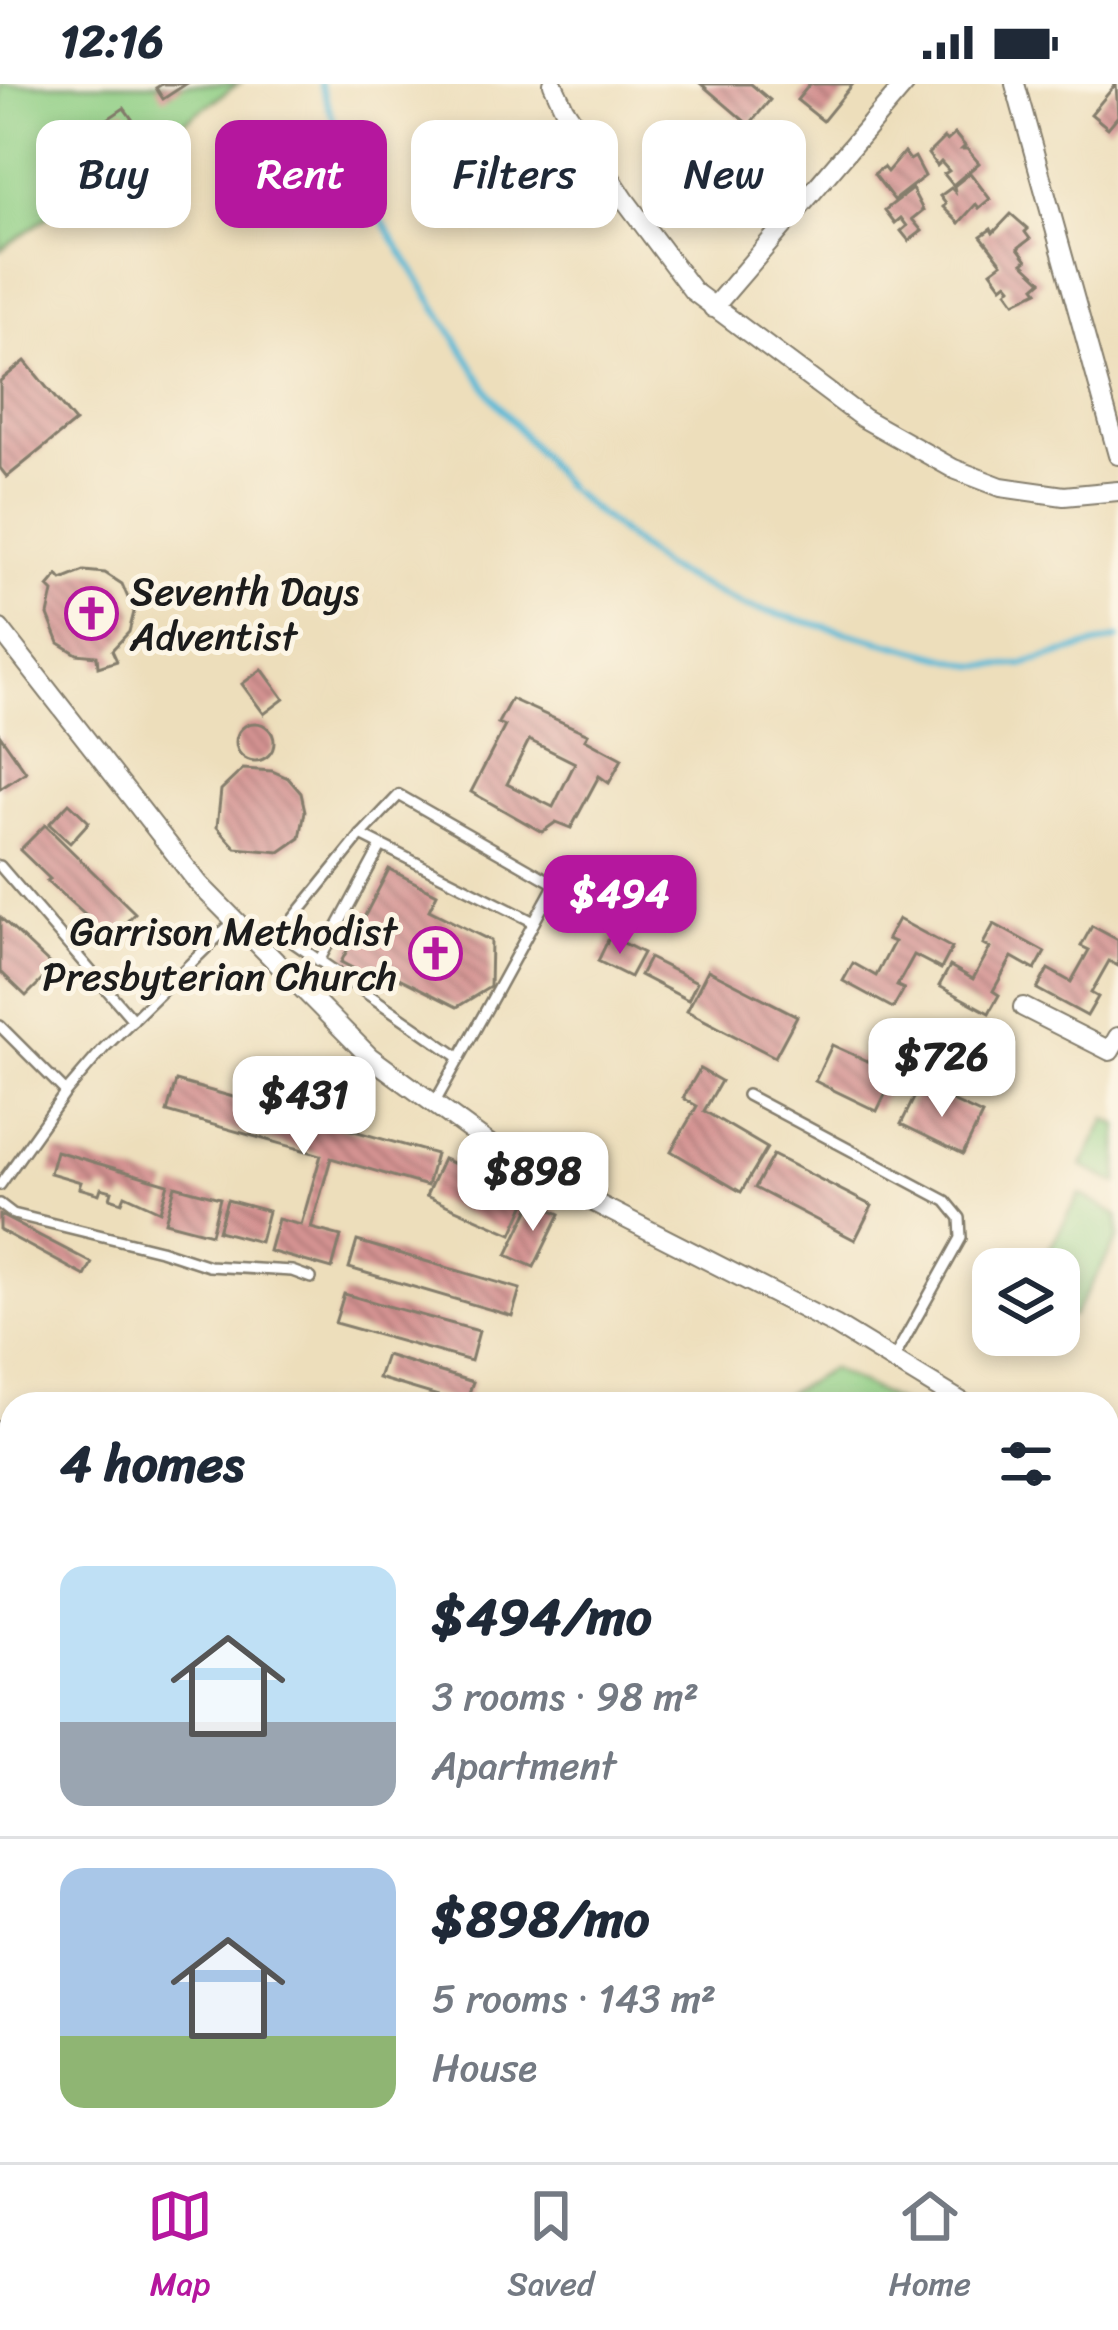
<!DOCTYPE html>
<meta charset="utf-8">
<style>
:root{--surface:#fff;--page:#f2f2f3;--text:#1f2937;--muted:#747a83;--line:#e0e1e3;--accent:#b5179e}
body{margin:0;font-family:Sriracha,sans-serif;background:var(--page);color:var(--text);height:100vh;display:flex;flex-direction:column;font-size:45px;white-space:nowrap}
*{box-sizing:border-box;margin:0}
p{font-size:39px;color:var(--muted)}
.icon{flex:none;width:66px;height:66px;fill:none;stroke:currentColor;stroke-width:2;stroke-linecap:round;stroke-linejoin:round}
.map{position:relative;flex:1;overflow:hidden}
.panel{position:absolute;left:0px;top:1308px;width:1119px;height:771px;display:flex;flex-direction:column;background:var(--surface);border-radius:36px 36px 0 0;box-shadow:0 6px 18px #0003}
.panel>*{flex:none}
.top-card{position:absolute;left:36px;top:36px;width:1047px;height:108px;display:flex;gap:24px}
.fabs{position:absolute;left:972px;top:1164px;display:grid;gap:24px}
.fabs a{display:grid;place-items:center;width:108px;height:108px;border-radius:24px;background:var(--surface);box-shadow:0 6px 18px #0003;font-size:60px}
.price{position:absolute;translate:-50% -102px;padding:0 27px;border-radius:24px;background:#fff;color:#222;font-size:39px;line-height:78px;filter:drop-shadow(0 3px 6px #0008)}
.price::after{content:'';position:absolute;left:50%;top:72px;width:36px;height:27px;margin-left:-18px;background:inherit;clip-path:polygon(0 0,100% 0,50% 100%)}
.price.selected{background:var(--accent);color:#fff}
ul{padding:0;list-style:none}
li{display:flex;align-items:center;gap:36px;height:300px;padding:0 60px}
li+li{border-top:3px solid var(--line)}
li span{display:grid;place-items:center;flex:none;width:336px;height:240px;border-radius:24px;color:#555}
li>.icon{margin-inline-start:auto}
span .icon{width:144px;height:144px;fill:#fffc;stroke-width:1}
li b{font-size:51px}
h2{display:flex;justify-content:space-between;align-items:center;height:144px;padding:0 60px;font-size:51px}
.pill{padding:0 42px;border-radius:24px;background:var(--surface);box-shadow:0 6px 18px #0003;font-size:42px;line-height:108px}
.pill.selected{background:var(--accent);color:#fff}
.status{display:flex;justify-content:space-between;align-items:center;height:84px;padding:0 60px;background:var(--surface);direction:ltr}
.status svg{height:33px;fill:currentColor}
.tab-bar{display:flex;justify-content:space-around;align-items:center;height:168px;border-top:3px solid var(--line);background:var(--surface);font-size:33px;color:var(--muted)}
.tab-bar a{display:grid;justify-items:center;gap:6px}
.tab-bar .selected{color:var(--accent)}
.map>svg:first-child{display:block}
.green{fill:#91cf86;stroke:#567651;stroke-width:3}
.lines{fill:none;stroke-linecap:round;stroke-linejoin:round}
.stream{stroke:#58b9d7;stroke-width:6}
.building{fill:url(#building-back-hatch);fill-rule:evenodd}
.service-casing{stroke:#847d6c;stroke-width:14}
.minor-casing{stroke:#847d6c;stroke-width:22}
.service{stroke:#fff;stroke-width:9}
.minor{stroke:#fff;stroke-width:18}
.labels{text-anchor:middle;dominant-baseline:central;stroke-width:10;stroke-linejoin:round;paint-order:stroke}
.poi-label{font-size:39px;fill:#1c1c1c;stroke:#fcf5e5;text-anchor:start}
</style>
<div class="status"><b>12:16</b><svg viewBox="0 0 49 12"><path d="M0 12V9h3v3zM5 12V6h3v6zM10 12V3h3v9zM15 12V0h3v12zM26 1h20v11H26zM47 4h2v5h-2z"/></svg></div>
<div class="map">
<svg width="1118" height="2078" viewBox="0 0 1118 2078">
<defs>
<pattern id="building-back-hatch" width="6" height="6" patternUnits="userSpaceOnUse" patternTransform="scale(3)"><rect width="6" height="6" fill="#d49392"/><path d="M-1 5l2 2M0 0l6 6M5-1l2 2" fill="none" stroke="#ab7776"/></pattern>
</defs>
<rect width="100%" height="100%" fill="#fcf5e5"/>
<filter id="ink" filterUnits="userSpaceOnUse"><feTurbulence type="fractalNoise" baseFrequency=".00833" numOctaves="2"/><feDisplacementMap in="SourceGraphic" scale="24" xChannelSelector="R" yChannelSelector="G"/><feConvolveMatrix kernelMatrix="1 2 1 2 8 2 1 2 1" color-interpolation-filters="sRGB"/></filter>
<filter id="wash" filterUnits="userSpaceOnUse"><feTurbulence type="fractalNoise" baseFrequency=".004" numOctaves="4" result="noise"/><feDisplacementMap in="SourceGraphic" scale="48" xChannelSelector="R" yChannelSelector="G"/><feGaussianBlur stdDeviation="2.7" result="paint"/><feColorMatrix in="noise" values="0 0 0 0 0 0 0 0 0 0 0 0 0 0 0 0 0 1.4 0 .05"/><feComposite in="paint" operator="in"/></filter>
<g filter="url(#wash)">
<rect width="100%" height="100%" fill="#eddebb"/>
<g class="green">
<polygon points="0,0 238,0 0,166"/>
<polygon points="1106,1035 1118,1041 1118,1100 1082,1082"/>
<polygon points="1080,1110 1118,1132 1118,1154 1073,1233 1059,1225 1059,1185 1038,1185"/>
<polygon points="831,1285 902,1320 769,1320"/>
</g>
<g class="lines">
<polyline class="stream" points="320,0 350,78 378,130 492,313 568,405 663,483 745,522 977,582 1021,581 1118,554"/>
</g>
<g id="blocks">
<g class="building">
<polygon points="162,0 186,0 163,15 156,4"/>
<polygon points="701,0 751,0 770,16 749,41"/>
<polygon points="810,0 853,0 823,37 797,16"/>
<polygon points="1116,0 1118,32 1108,44 1091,30"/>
<polygon points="124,24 132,35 79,72 71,60"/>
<polygon points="955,50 965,62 962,65 967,65 979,79 953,101 944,90 949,87 941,78 937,82 928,70 944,54 947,57"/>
<polygon points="904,68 910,76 915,73 925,92 894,116 874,90 883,83 887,88"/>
<polygon points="970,89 990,115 979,124 976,120 959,139 943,123 946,120 940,112 951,104 955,108 954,102"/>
<polygon points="912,105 923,126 912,135 922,147 909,157 901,147 907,142 901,134 895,139 885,126"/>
<polygon points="1011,130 1028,145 1025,148 1030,155 1018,164 1027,176 1023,179 1042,197 1035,203 1038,207 1015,218 1007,207 1011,203 1007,198 1002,202 991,187 1002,179 981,152 991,145 993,149"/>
<polygon points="25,277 75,338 7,393 0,384 0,297"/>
<polygon points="84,487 105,489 122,500 134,528 129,548 112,566 117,577 98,583 97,572 77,570 59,559 48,531 53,508 48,503 58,491 62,496"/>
<polygon points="262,585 284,615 264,630 242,600"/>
<path d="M511,615L588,650L585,655L622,675L609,699L599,692L571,744L556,738L542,748L471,708L505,642L498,639ZM529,656L575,679L553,723L507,700Z"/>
<circle cx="255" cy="658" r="19"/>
<polygon points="0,651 26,688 0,705"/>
<polygon points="243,685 272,687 288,694 301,709 305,727 300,754 280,768 236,764 217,743 221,706"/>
<polygon points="69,719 89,738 70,759 49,740"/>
<polygon points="45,741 135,829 111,854 47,797 50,795 20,766"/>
<polygon points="389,785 437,810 429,826 491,857 490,903 457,923 395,892 389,903 341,878"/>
<polygon points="0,833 54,884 26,912 0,887"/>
<polygon points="898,835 952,864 941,885 914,871 897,902 904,905 893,924 843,897 853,879 876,892 894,858 887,855"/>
<polygon points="994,840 1045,868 1035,886 1012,873 993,907 999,911 989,929 939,902 950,882 973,895 990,864 983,860"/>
<polygon points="1092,842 1118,856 1118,882 1109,877 1091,909 1098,913 1087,932 1037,905 1048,885 1071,898 1089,866 1081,862"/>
<polygon points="610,852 643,869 630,893 598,877"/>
<polygon points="649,874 697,898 688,916 640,891"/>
<polygon points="708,886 797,932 775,973 687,927"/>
<polygon points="832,961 895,990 877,1027 815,997"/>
<polygon points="700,985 721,997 704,1027 767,1064 741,1108 671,1067 697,1022 683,1014"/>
<polygon points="176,997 436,1070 427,1102 331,1074 311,1144 341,1152 332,1185 269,1167 278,1135 301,1141 321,1071 167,1028"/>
<polygon points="920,1002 982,1031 963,1070 901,1040"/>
<polygon points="56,1067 168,1100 160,1127 125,1111 122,1118 110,1114 112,1107 101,1104 99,1110 79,1104 81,1098 50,1089"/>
<polygon points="773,1071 872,1122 855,1156 755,1104"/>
<polygon points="443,1075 529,1112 512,1150 426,1112"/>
<polygon points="175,1102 220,1114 211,1150 165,1138"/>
<polygon points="227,1116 268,1127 260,1158 218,1147"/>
<polygon points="533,1117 560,1130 534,1183 507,1171"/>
<polygon points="0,1131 92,1179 85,1192 0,1146"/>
<polygon points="357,1157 520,1205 512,1232 349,1184"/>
<polygon points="344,1210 479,1247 471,1277 335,1239"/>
<polygon points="386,1271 473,1298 465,1320 378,1294"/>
<polygon points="8,1552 12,1569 0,1579 0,1558"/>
<polygon points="1107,1890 1118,1894 1118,1923 1113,1939 1107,1937"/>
<polygon points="1107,1971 1118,1975 1115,2008 1107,2005"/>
<polygon points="278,2067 306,2067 292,2078 287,2078"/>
<polygon points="458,2067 491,2067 478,2078 457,2078 452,2072"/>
<polygon points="968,2067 1022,2067 1052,2077 972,2078 965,2076"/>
</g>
</g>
</g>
<g filter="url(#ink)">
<use href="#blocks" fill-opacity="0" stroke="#847d6c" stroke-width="3"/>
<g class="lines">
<defs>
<g id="service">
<polyline points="361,751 534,838"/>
<polyline points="0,782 133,936"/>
<polyline points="319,877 381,762"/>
<polyline points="0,942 66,1008"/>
<polyline points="747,1011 946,1117 960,1134 961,1154 894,1274"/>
<path d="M434,1020C475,947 515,873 555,800L399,711L361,751L281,850L460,974"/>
<polyline points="0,1101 66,1008 104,964 233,838"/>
<polyline points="0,1120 13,1130 160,1166 209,1182 292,1187 311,1194"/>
<polyline points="108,1320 113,1319"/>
<polyline points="1113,1790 1118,1767"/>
<polyline points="408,2067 417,2078"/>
</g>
<g id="minor">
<polyline points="553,0 564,24 625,116 693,207 863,334 954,385 1001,403 1064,412 1118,407"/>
<polyline points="1015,0 1118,371"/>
<polyline points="713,224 905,0"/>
<polyline points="0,545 199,800 370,973 511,1076 835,1241 965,1320"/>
<polyline points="1023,923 1110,967 1118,953"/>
<polyline points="0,1347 12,1354"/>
<polyline points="1107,1391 1118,1396"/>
<polyline points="0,1395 12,1386"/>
<polyline points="1107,1513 1118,1496"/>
<polyline points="0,1709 12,1704"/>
<polyline points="1107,1789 1118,1791"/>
<polyline points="0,1965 12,1983"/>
<polyline points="0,2025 12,2016"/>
<polyline points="71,2067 79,2078"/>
<polyline points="578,2078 580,2067"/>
<polyline points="713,2078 721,2067"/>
</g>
</defs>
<use href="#service" class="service-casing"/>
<use href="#minor" class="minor-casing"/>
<use href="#service" class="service"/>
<use href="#minor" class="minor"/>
</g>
</g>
<defs>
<symbol id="church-ring" viewBox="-11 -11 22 22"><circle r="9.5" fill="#fcf5e5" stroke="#b5179e" stroke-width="1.5"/><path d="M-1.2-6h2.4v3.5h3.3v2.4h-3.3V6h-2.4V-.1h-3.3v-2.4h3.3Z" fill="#b5179e"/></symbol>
</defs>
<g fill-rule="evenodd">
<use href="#church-ring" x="62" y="500" width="59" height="59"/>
<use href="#church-ring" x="406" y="840" width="59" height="59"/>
</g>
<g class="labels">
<g class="poi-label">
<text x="130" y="507">Seventh Days<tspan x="130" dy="45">Adventist</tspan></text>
<text x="397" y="847" text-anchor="end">Garrison Methodist<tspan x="397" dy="45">Presbyterian Church</tspan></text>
</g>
</g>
</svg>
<div class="fabs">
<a><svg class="icon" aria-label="layers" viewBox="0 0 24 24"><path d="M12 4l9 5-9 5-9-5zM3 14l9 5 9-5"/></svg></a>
</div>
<b class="price selected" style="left:620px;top:873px">$494</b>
<b class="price" style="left:942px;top:1036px">$726</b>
<b class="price" style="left:304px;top:1074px">$431</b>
<b class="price" style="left:533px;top:1150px">$898</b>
<div class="top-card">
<a class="pill">Buy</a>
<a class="pill selected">Rent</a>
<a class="pill">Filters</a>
<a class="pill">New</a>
</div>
<section class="panel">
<h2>4 homes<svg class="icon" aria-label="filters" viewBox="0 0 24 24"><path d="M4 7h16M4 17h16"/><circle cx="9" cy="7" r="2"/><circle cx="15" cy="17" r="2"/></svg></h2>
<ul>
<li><span style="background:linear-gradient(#bfe0f5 65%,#9aa5b1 0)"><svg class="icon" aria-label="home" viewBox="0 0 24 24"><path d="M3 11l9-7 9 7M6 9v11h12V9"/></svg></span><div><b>$494/mo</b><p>3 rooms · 98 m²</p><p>Apartment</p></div></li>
<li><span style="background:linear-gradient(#a9c7e8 70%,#8fb573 0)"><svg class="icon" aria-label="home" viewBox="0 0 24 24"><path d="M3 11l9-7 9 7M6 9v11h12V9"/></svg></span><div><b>$898/mo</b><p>5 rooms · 143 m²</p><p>House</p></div></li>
</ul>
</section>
</div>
<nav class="tab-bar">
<a class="selected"><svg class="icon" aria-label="map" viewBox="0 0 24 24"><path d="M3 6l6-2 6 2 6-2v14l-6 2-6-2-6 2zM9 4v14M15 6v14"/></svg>Map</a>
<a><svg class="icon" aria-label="saved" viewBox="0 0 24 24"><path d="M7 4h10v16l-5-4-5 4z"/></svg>Saved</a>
<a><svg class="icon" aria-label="home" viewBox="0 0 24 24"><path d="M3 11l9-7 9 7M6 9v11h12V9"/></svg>Home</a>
</nav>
